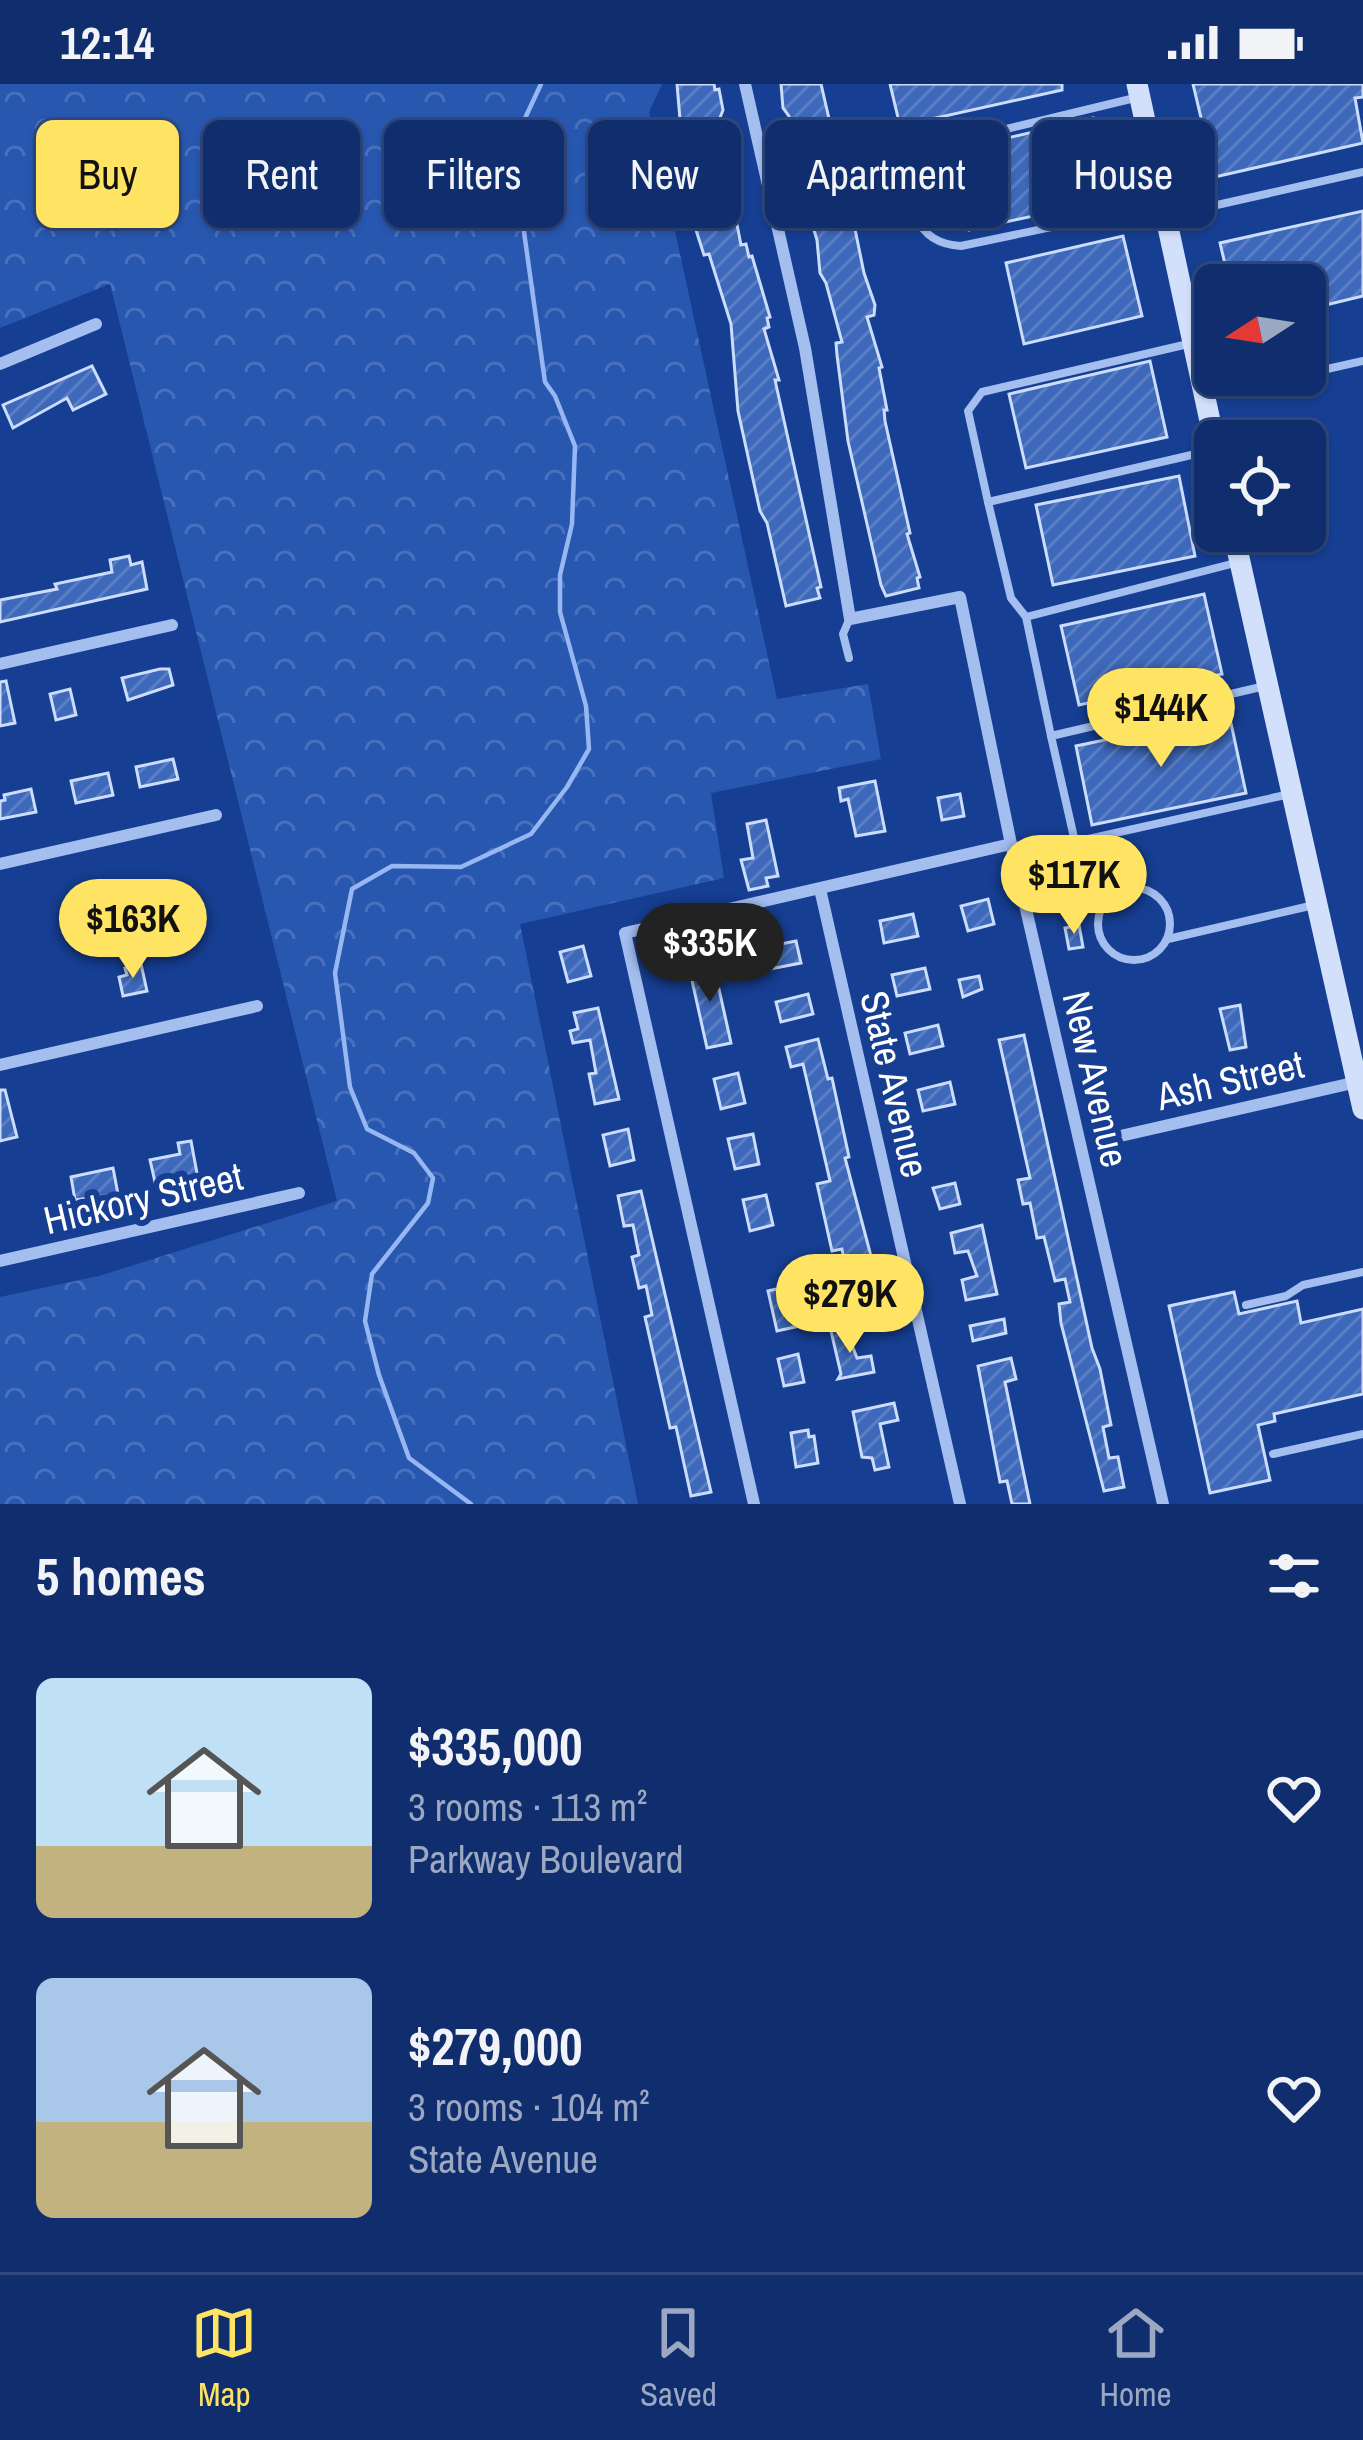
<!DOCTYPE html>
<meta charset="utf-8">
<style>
:root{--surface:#102e6e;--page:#193673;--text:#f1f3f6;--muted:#9ca8c2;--line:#304a81;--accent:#ffe464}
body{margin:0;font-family:"Archivo Narrow",sans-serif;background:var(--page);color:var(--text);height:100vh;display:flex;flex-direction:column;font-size:45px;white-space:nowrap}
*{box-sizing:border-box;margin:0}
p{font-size:39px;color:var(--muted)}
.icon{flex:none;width:66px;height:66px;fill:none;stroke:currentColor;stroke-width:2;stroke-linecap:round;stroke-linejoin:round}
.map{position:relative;height:1420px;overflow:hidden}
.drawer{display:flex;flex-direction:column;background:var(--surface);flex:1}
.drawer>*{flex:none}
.top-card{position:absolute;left:36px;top:36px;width:1293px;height:108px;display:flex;gap:24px}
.needle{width:78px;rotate:258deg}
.fabs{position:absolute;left:1194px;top:180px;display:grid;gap:24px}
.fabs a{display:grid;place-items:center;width:132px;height:132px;border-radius:18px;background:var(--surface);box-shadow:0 3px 9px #0004,0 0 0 3px var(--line);font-size:60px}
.price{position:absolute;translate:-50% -102px;padding:0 27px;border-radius:42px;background:var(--accent);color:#111;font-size:39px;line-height:78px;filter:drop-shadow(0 3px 6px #0008)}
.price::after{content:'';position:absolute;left:50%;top:72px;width:36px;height:27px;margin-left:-18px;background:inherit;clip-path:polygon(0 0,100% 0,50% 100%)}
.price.active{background:#222;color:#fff}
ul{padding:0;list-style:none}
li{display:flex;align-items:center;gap:36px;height:300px;padding:0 36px}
li span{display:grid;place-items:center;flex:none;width:336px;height:240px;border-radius:18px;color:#555}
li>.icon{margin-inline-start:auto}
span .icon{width:144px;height:144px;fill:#fffc;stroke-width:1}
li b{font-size:51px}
h2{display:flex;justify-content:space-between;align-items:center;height:144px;padding:0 36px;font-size:51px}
.chip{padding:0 42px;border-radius:18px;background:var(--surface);box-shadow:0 3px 9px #0004,0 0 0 3px var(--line);font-size:42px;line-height:108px}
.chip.active{background:var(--accent);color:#111}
.status{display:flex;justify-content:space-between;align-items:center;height:84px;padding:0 60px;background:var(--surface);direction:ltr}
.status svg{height:33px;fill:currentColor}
.menu{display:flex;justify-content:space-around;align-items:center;height:168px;border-top:3px solid var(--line);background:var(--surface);font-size:33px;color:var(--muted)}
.menu a{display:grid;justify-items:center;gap:6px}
.menu .active{color:var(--accent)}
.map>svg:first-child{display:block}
.forest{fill:url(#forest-crowns)}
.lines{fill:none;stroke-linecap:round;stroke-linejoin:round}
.stream{stroke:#97b7f3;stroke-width:4.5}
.building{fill:url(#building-hatch);stroke:#cbdcfc;stroke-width:3}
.lane{stroke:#a4bef0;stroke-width:8}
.street{stroke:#a4bef0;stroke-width:12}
.secondary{stroke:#d3e0fb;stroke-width:21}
.labels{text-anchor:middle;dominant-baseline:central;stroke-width:12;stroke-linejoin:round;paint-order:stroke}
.street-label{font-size:39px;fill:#fff;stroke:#163e92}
</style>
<div class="status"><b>12:14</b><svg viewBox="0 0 49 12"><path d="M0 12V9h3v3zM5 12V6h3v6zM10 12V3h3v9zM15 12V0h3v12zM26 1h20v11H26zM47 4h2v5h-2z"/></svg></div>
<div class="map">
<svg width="1363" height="1420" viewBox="0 0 1363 1420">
<defs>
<pattern id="forest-crowns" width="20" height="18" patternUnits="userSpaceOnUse" patternTransform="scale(3)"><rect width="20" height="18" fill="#2857b0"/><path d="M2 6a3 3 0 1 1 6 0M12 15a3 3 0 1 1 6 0" fill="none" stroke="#4870bc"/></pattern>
<pattern id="building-hatch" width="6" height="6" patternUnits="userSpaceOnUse" patternTransform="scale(3)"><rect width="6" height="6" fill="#3e68b9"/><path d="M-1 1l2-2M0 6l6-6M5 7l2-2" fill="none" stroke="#5b7fc4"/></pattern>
</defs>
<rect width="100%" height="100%" fill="#163e92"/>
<polygon class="forest" points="0,0 662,0 649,28 777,615 868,600 881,675 711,709 724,794 520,840 638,1420 0,1420 0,1213 99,1192 337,1117 110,200 0,244"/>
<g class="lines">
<polyline class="stream" points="471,1420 409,1374 379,1291 365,1237 372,1190 428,1119 433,1094 414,1069 367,1045 350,1003 335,889 352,805 392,782 461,783 531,750 567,703 589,665 586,622 560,528 560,491 572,440 575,362 555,312 545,298 512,62 541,0"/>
</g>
<g class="building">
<polygon points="677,0 714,0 715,6 719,5 723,26 719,36 737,110 737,119 733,120 741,161 746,160 749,173 752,172 770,233 767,234 769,243 764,245 779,296 775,296 821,503 817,504 820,514 786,522 767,439 760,427 738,327 731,240 709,170 704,171 695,143 694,128 699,127 682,59"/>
<polygon points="781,0 821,0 830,39 833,38 864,189 875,221 874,231 867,233 882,283 879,284 887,326 884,326 885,337 910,449 907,450 920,493 917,494 919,504 886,512 881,501 848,357 837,271 836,259 842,258 826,199 820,189 817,156 802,106 789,32 783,24"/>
<polygon points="890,0 1062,0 1062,6 900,42"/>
<polygon points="1193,0 1363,0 1363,13 1355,14 1363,59 1215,93"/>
<polygon points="1093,34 1111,115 969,146 952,67"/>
<polygon points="1363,127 1363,212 1305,226 1305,201 1230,201 1220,159"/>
<polygon points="1123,152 1142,232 1024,260 1006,179"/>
<polygon points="1150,277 1167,353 1026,384 1009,310"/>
<polygon points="92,282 106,310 73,326 67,314 13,344 3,321"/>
<polygon points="1179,392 1195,472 1053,501 1036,421"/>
<polygon points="129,472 131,481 142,478 147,505 0,538 0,516 57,505 55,500 112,488 110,476"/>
<polygon points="1204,510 1222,590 1079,621 1061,542"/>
<polygon points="160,585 169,585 173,601 128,616 122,594"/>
<polygon points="6,597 15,639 0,642 0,598"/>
<polygon points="70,605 76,631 56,636 50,610"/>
<polygon points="1229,630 1246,709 1092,741 1076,662"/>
<polygon points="173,675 178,695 140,703 136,683"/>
<polygon points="108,689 113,711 76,719 71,697"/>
<polygon points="875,697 885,747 856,752 848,715 841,717 839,704"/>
<polygon points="31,705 36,728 0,735 0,717 5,716 4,711"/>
<polygon points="960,710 964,732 942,736 938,714"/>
<polygon points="766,736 778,792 766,794 768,802 749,806 741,776 753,774 747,740"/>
<polygon points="988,815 994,840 968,847 961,822"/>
<polygon points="913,830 918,852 884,859 880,837"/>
<polygon points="1079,841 1083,863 1069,865 1065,844"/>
<polygon points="796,857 801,879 765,886 760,864"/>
<polygon points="583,862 591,892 568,898 560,868"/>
<polygon points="713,878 731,959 707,964 689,883"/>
<polygon points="141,880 147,907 123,912 119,893 127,891 125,884"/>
<polygon points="925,884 930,905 897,912 892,891"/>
<polygon points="979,892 982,905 963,913 959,896"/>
<polygon points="808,910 813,930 781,938 776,918"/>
<polygon points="1240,921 1246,963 1230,966 1220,925"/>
<polygon points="598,924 619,1015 595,1020 589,990 596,989 590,956 573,959 570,947 578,945 574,929"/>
<polygon points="938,941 943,962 910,970 905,949"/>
<polygon points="1024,951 1092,1264 1100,1285 1111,1341 1103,1343 1109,1374 1118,1373 1124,1403 1104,1407 1061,1239 1059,1220 1070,1218 1065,1195 1055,1197 1044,1153 1037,1154 1030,1119 1023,1120 1018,1096 1030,1094 999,956"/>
<polygon points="818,955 828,995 832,994 849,1073 845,1074 876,1191 848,1197 842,1165 832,1167 817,1100 830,1097 803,980 791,983 786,963"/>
<polygon points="738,989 745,1019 721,1025 714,995"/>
<polygon points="950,998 955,1020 923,1027 918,1006"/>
<polygon points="0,1006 5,1006 17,1053 0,1057"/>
<polygon points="628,1045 634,1076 610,1082 603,1051"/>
<polygon points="753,1050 759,1080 735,1085 728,1055"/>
<polygon points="191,1057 199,1100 188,1102 185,1092 155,1098 150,1076 180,1070 178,1059"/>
<polygon points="113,1084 118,1110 75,1116 71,1093"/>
<polygon points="955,1099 960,1120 940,1125 933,1104"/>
<polygon points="641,1107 711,1408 691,1412 676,1343 670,1344 645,1233 652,1231 646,1202 639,1204 632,1173 639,1171 633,1141 624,1142 618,1112"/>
<polygon points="766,1111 773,1141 750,1147 743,1116"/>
<polygon points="982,1141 997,1210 966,1216 962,1196 977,1192 968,1167 955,1169 951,1149"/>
<polygon points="794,1201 804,1241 777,1247 768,1207"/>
<polygon points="1234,1208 1239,1230 1297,1217 1301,1239 1363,1225 1363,1310 1274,1330 1275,1337 1258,1341 1270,1396 1210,1409 1169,1222"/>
<polygon points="1004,1235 1006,1249 973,1257 970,1242"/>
<polygon points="845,1243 857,1274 871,1272 874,1288 838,1295 841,1290 831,1247"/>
<polygon points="798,1270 804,1298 784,1302 778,1275"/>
<polygon points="1011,1274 1016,1295 1005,1298 1030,1420 1012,1420 1007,1397 1000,1398 978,1282"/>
<polygon points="894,1319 898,1336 880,1340 889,1383 875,1386 872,1374 862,1373 853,1328"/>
<polygon points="808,1346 809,1353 814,1352 818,1379 796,1383 791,1349"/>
</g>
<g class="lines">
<g class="lane">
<path d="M1139,13L907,69C909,111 908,159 961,162L1162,120"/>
<polyline points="1168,132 1363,88"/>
<polyline points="1305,290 1363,277"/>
<polyline points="1207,313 1302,291"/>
<polyline points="1213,366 988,418 1011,514 1026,533 1239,478"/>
<polyline points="988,418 968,327 982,308 1188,260"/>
<polyline points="1026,533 1051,652"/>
<polyline points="849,574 843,550 849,536"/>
<polyline points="1265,602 1051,652 1075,758 1290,710"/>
<circle cx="1134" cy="840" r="36"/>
<polyline points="1168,855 1314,821"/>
<polyline points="1246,1221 1286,1212 1303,1201 1363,1188"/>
<polyline points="1273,1370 1363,1350"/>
</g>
<g class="street">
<polyline points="745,0 805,264 850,535 960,513 1011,760 1163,1420"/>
<polyline points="0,280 96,240"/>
<polyline points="0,580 172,541"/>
<polyline points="0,780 216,731"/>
<polyline points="820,805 960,1420"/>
<polyline points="0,981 257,922"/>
<polyline points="1116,1053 1357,998"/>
<polyline points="0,1177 299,1109"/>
<polyline points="754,1420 625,849 1011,760"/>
</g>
<g class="secondary">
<polyline points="1137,0 1215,360"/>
<polyline points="1233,447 1363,1025"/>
</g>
</g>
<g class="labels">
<g class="street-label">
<text transform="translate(1096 995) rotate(77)">New Avenue</text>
<text transform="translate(1230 996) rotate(-13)">Ash Street</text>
<text transform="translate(895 1000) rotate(77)">State Avenue</text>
<text transform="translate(143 1114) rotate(-13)">Hickory Street</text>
</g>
</g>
</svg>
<div class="fabs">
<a><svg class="needle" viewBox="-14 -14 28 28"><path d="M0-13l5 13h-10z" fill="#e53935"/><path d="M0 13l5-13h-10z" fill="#9ca8c2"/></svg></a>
<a><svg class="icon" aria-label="locate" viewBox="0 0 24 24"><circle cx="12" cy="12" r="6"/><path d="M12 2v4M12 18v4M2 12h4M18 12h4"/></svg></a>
</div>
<b class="price" style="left:1161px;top:686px">$144K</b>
<b class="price" style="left:1074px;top:853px">$117K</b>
<b class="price" style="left:133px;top:897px">$163K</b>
<b class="price active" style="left:710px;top:921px">$335K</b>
<b class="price" style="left:850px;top:1272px">$279K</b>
<div class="top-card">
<a class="chip active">Buy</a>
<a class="chip">Rent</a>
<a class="chip">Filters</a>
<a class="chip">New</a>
<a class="chip">Apartment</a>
<a class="chip">House</a>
</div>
</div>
<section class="drawer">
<h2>5 homes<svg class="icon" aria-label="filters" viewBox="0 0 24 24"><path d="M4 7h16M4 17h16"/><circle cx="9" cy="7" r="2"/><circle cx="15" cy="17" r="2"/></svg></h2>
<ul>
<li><span style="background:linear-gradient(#bfe0f5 70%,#c2b280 0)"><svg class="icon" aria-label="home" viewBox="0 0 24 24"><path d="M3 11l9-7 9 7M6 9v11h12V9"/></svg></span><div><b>$335,000</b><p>3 rooms · 113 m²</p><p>Parkway Boulevard</p></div><svg class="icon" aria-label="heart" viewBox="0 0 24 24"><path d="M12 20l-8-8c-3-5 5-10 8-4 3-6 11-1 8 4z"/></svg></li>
<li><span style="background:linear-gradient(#a9c7e8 60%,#c2b280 0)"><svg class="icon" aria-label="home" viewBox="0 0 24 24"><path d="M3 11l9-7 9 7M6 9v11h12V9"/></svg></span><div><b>$279,000</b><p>3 rooms · 104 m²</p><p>State Avenue</p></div><svg class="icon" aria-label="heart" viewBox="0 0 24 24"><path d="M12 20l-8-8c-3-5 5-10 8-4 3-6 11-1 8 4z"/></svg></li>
</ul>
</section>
<nav class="menu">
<a class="active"><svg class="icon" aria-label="map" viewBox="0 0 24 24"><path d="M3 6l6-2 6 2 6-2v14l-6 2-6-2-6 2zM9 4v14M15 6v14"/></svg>Map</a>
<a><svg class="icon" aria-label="saved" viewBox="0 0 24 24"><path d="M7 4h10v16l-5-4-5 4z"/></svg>Saved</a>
<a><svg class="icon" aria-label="home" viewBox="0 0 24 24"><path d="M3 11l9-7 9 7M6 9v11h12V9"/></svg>Home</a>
</nav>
